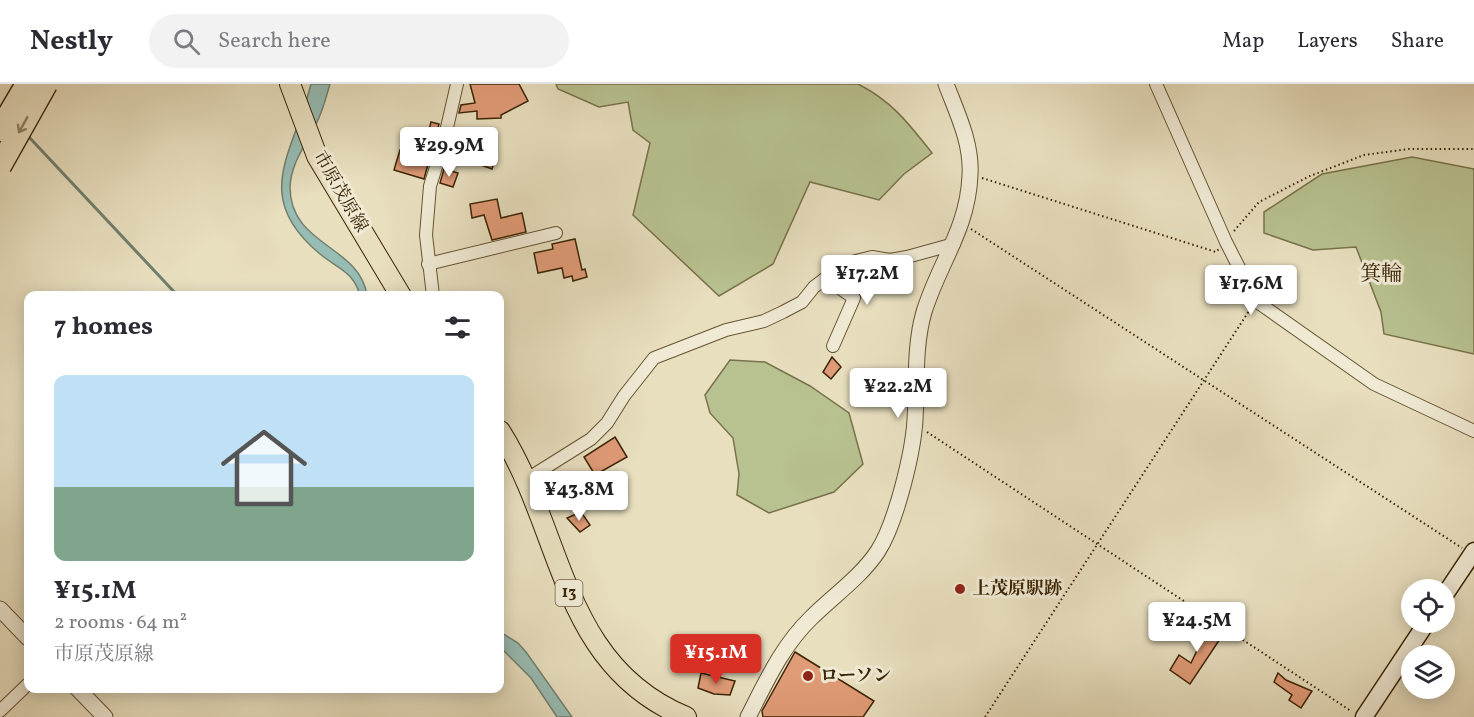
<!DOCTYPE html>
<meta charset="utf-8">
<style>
:root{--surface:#fff;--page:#f2f2f3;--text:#2b2b33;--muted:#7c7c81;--line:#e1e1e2;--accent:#d93025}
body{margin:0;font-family:Vollkorn,"Noto Serif JP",serif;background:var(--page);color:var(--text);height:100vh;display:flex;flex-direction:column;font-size:22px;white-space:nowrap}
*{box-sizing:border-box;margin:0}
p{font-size:20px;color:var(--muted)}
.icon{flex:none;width:33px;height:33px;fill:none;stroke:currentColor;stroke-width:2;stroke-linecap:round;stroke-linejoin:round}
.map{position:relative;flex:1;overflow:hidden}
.panel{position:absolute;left:24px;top:207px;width:480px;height:402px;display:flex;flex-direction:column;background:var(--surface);border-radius:12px;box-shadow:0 3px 15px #0003}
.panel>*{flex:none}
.buttons{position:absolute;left:1401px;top:495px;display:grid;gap:12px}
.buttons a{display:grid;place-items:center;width:54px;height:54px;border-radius:50%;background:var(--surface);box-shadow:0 3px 15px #0003;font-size:30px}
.price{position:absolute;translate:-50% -51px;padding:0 14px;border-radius:6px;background:#fff;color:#222;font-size:20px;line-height:39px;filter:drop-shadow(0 2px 3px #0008)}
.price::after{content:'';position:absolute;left:50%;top:36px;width:18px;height:14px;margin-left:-9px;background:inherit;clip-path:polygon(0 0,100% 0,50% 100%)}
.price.active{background:var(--accent);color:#fff}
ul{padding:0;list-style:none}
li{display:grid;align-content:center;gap:12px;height:318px;padding:0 30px}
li+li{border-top:2px solid var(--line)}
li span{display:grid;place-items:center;height:186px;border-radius:12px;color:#555}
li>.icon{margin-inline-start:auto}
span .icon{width:108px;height:108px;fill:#fffc;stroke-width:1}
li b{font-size:26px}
h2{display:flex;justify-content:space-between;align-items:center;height:72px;padding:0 30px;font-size:26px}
header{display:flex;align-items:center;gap:36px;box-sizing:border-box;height:84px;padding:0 30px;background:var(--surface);border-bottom:2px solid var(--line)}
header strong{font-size:28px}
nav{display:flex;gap:33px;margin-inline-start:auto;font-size:21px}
.search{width:420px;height:54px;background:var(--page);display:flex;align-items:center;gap:15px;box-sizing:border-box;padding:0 21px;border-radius:33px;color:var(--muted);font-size:22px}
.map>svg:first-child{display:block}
.green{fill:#b8c190;stroke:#79724a;stroke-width:1.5}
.water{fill:#97bcb4;stroke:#727f6d;stroke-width:1.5}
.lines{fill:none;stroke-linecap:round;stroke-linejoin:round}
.stream{stroke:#727f6d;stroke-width:3}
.building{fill:#e09b77;stroke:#3a2403;stroke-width:1.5}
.minor-casing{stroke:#665332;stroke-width:14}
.tertiary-casing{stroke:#665332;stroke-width:17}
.secondary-casing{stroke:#3a2403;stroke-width:19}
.primary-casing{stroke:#3a2403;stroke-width:22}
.path{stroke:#3a2403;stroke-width:2;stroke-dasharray:1.5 3;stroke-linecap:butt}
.minor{stroke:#f0ead5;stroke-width:12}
.tertiary{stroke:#f0ead5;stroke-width:15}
.secondary{stroke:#f0ead5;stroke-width:16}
.primary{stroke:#e8dfbf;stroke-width:20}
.motorway-bridge-casing{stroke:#3a2403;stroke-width:25;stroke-linecap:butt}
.motorway-bridge{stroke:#e8dfbf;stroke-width:22}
.oneway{stroke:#918261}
.poi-dot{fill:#8f2418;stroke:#f0ead5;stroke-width:2}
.labels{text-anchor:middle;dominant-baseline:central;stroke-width:6;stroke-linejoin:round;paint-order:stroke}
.shield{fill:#f0ead5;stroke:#715f42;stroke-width:1.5}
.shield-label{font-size:16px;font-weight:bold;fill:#3a2403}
.street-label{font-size:18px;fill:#3a2403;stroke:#f0ead5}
.poi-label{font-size:18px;font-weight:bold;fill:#3a2403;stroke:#f0ead5;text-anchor:start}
.quarter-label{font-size:21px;fill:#3a2403;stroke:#f0ead5}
</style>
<header>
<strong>Nestly</strong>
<div class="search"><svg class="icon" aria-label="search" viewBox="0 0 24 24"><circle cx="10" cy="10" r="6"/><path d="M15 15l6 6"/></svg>Search here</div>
<nav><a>Map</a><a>Layers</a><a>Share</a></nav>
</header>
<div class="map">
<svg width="1474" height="633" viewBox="0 0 1474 633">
<rect width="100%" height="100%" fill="#e8dfbf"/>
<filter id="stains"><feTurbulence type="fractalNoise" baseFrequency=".00333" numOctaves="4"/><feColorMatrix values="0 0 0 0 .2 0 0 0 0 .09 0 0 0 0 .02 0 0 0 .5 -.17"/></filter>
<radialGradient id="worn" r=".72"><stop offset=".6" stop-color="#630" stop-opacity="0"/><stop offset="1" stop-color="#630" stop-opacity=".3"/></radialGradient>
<g class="green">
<path d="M556,0H858C892,17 909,40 932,69L904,90L879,116L810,98L773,180L719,212L633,131L650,59L633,46L628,18L599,23L558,5Z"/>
<polygon points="1412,73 1474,85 1474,270 1384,250 1381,228 1356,163 1313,166 1264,149 1264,128 1322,90"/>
<polygon points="730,276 765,278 810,302 849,329 863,380 834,408 769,429 737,411 739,390 733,354 710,329 705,311"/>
</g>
<g class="water">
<path d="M311,0H330C326,13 323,27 316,40C306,60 291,79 290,103C290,162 359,161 367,211H360C353,187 338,185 320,170C250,112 294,69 311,0Z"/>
<polygon points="500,548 518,559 526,568 572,633 557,633 531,594 500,563"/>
</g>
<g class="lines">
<polyline class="stream" points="28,52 178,212"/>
</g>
<g class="building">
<polygon points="470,0 519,0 528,17 501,31 501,34 477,35 477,27 459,29 461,21 475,19"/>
<polygon points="431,38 439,40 424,95 394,86 400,66 415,70 420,48 428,50"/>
<polygon points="455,44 474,48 470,65 451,61"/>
<polygon points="477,66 496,72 492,85 473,78"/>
<polygon points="444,85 458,89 453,103 440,99"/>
<polygon points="497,115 501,134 522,129 526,148 492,156 484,131 472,134 470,120"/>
<polygon points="575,155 582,186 585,185 587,193 573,197 572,192 564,194 562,184 538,189 534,169 553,165 552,160"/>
<polygon points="832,273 841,283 831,295 823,288"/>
<polygon points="615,353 627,373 595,391 584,373"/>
<polygon points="581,428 590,441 580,448 567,434"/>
<polygon points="1198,538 1222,552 1190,600 1170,586 1179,571 1191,579 1200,560 1190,554"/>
<polygon points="795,568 874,617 863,633 763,633 762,627"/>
<polygon points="701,589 735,597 730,611 714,610 698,604"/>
<polygon points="1278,589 1286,596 1312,607 1301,624 1289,616 1292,611 1274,598"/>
</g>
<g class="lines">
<defs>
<g id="minor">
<polyline points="1156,0 1226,158 1256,217 1374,300 1474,347"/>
<polyline points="428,180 556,149"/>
<polyline points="830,190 837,202 854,214 833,262"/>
<polyline points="433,212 426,151 430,102 443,61 457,0"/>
<polyline points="524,397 591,355 607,339 624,312 654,274 726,246 764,237 783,228 802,218 814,203 844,180 872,173 890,176 907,173 954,160"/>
<polyline points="0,627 28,600"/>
</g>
<g id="tertiary">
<polyline points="0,525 28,554"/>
<polyline points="77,604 105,633"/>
<path d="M748,633C766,598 782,562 811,534C833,512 861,493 878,467C896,439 913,369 915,336C917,301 914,262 924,228C939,179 968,145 970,91C972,59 957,29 946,0"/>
</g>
<g id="secondary">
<polyline points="1444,512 1474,467"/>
<polyline points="1364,633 1427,538"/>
</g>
<g id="primary">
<polyline points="290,0 317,72 401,212"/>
<path d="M500,347C564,448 560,581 686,633"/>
</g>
</defs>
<use href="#minor" class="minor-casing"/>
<use href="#tertiary" class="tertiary-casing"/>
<use href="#secondary" class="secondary-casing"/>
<use href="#primary" class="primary-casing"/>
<g class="path">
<polyline points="982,94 1216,168 1219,165"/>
<polyline points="971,145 1462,464"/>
<polyline points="1234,147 1259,118 1310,92 1364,71 1409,65 1474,65"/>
<polyline points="927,348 1351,627"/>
<polyline points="985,633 1249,227"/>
</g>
<use href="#minor" class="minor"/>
<use href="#tertiary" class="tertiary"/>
<use href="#secondary" class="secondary"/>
<use href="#primary" class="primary"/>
<defs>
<g id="motorway-bridge">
<polyline points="0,46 27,0"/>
<polyline points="0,82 46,0"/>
</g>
</defs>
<use href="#motorway-bridge" class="motorway-bridge-casing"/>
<use href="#motorway-bridge" class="motorway-bridge"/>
</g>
<defs><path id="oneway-shaft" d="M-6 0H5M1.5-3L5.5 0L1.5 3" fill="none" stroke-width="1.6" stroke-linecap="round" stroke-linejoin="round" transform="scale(1.5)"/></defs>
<use class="oneway" href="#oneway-shaft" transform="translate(23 41) rotate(119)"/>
<g class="poi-dot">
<circle cx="960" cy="505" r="6"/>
<circle cx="808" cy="592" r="6"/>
</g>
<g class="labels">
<rect class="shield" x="555.5" y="496" width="27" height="26" rx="4.5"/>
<g class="shield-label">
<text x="569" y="509">13</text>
</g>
<g class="street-label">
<text transform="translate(340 108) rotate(60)">市原茂原線</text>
</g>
<g class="poi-label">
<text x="972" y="505">上茂原駅跡</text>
<text x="820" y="592">ローソン</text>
</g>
<g class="quarter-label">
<text x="1381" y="190">箕輪</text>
</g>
</g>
<rect width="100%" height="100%" filter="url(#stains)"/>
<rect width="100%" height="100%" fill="url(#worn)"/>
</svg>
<div class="buttons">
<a><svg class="icon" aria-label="locate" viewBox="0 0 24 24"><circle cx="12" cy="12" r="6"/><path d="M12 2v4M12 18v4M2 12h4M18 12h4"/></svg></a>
<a><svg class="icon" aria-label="layers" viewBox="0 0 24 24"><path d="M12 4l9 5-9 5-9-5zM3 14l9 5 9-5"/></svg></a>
</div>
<b class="price" style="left:449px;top:94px">¥29.9M</b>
<b class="price" style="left:867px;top:222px">¥17.2M</b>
<b class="price" style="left:1251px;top:232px">¥17.6M</b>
<b class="price" style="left:898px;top:335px">¥22.2M</b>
<b class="price" style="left:579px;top:438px">¥43.8M</b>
<b class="price" style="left:1197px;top:569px">¥24.5M</b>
<b class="price active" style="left:716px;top:601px">¥15.1M</b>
<section class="panel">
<h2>7 homes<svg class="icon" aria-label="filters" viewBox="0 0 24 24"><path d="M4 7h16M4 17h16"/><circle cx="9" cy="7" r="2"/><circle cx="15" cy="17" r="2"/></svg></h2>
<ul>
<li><span style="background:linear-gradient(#bfe0f5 60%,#7fa58c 0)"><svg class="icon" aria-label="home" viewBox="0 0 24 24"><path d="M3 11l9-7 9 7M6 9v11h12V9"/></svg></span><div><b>¥15.1M</b><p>2 rooms · 64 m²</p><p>市原茂原線</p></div></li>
</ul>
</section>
</div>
